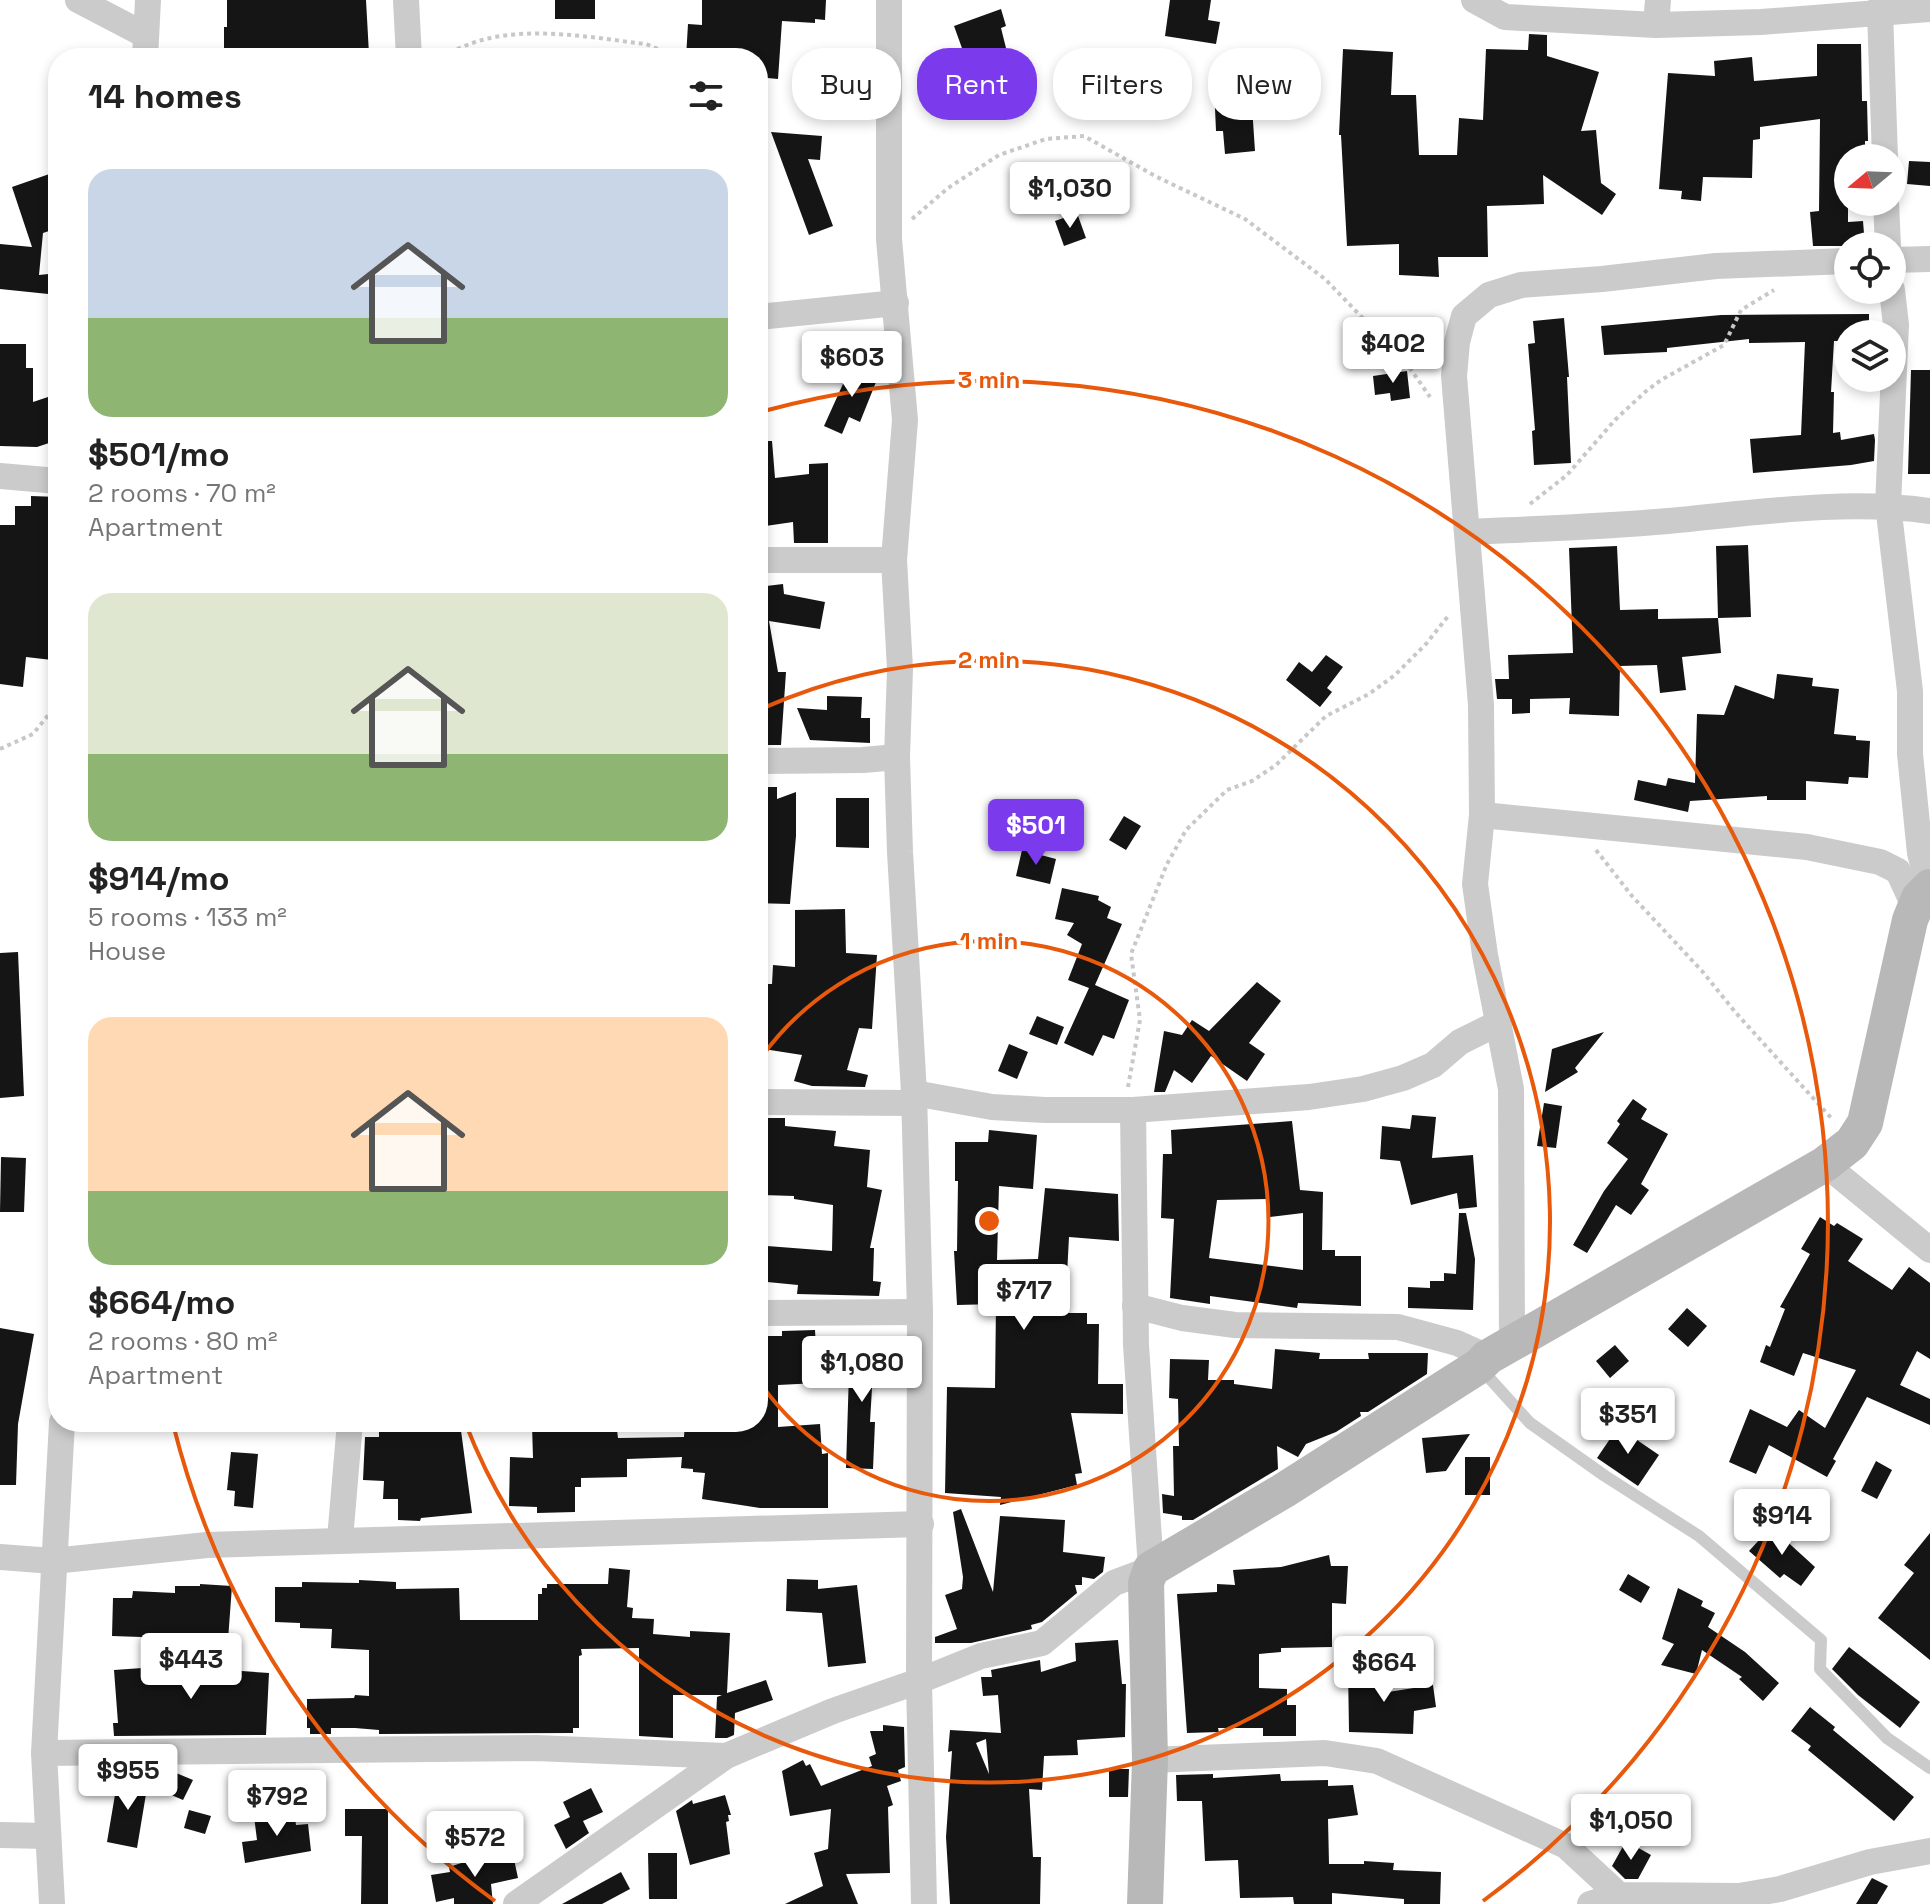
<!DOCTYPE html>
<meta charset="utf-8">
<style>
:root{--surface:#fff;--page:#f6f6f6;--text:#222;--muted:#767676;--accent:#7c3aed}
body{margin:0;font-family:"Space Grotesk",sans-serif;background:var(--page);color:var(--text);height:100vh;display:flex;flex-direction:column;font-size:30px;white-space:nowrap}
*{box-sizing:border-box;margin:0}
p{font-size:26px;color:var(--muted)}
.icon{flex:none;width:44px;height:44px;fill:none;stroke:currentColor;stroke-width:2;stroke-linecap:round;stroke-linejoin:round}
.map{position:relative;flex:1;overflow:hidden}
.side{position:absolute;left:48px;top:48px;width:720px;height:1384px;display:flex;flex-direction:column;background:var(--surface);border-radius:32px;box-shadow:0 4px 12px #0003}
.side>*{flex:none}
.banner{position:absolute;left:792px;top:48px;width:760px;height:72px;display:flex;gap:16px}
.needle{width:52px;rotate:251deg}
.buttons{position:absolute;left:1834px;top:144px;display:grid;gap:16px}
.buttons a{display:grid;place-items:center;width:72px;height:72px;border-radius:50%;background:var(--surface);box-shadow:0 4px 12px #0003;font-size:40px}
.price{position:absolute;translate:-50% -68px;padding:0 18px;border-radius:8px;background:#fff;color:#222;font-size:26px;line-height:52px;filter:drop-shadow(0 2px 4px #0008)}
.price::after{content:'';position:absolute;left:50%;top:48px;width:24px;height:18px;margin-left:-12px;background:inherit;clip-path:polygon(0 0,100% 0,50% 100%)}
.price.on{background:var(--accent);color:#fff}
ul{padding:0;list-style:none}
li{display:grid;align-content:center;gap:16px;height:424px;padding:0 40px}
li span{display:grid;place-items:center;height:248px;border-radius:24px;color:#555}
li>.icon{margin-inline-start:auto}
span .icon{width:144px;height:144px;fill:#fffc;stroke-width:1}
li b{font-size:34px}
h2{display:flex;justify-content:space-between;align-items:center;height:96px;padding:0 40px;font-size:34px}
.chip{padding:0 28px;border-radius:32px;background:var(--surface);box-shadow:0 4px 12px #0003;font-size:28px;line-height:72px}
.chip.on{background:var(--accent);color:#fff}
.map>svg:first-child{display:block}
.building{fill:#151515;fill-rule:evenodd}
.lines{fill:none;stroke-linecap:round;stroke-linejoin:round}
.path{stroke:#c8c8c8;stroke-width:4;stroke-dasharray:4 4;stroke-linecap:butt}
.lane{stroke:#cbcbcb;stroke-width:12}
.street{stroke:#cbcbcb;stroke-width:26}
.secondary{stroke:#b8b8b8;stroke-width:36}
.ring{fill:none;stroke:#e8590c;stroke-width:4}
.centre{fill:#e8590c;stroke:#fff;stroke-width:4}
.ring-label{font-size:24px;text-anchor:middle;font-weight:bold;fill:#e8590c;stroke:#fff;stroke-width:8;stroke-linejoin:round;paint-order:stroke}
</style>
<div class="map">
<svg width="1930" height="1904" viewBox="0 0 1930 1904">
<rect width="100%" height="100%" fill="#fff"/>
<g class="building">
<polygon points="227,0 366,0 369,54 305,54 304,50 269,50 270,58 224,58 224,27 227,27"/>
<rect x="555" y="0" width="40" height="19"/>
<polygon points="702,0 826,0 825,20 815,19 815,23 782,21 778,79 758,77 758,58 686,58 688,24 702,25"/>
<polygon points="1170,0 1211,0 1208,20 1220,22 1216,44 1165,36"/>
<polygon points="1001,9 1006,26 1001,28 1006,48 967,62 954,26"/>
<polygon points="1529,34 1547,35 1547,56 1599,72 1581,131 1596,130 1601,183 1616,194 1602,215 1543,175 1544,204 1487,206 1488,257 1438,257 1439,277 1399,275 1399,244 1347,246 1341,135 1339,135 1343,49 1393,52 1391,95 1416,95 1419,155 1457,155 1459,118 1483,120 1486,49 1528,50"/>
<polygon points="1817,44 1861,44 1862,101 1867,101 1868,141 1865,141 1865,158 1848,158 1848,222 1863,221 1865,246 1813,246 1810,212 1819,211 1820,119 1760,127 1760,139 1753,140 1752,178 1703,177 1701,201 1681,199 1682,191 1659,189 1668,73 1715,76 1714,61 1752,57 1754,81 1817,76"/>
<polygon points="1251,91 1255,151 1225,154 1223,131 1216,131 1215,108 1220,107 1219,93"/>
<polygon points="771,132 822,136 820,160 808,159 833,226 809,235"/>
<polygon points="1909,161 1930,162 1930,186 1907,184"/>
<polygon points="58,171 58,228 43,233 39,275 58,273 58,295 0,289 0,244 32,247 12,187"/>
<polygon points="1077,213 1086,238 1064,246 1055,221"/>
<polygon points="1869,314 1869,334 1848,334 1848,341 1834,341 1831,392 1834,392 1833,433 1840,432 1841,440 1874,434 1875,440 1874,461 1851,465 1753,473 1750,439 1801,435 1805,342 1749,343 1749,339 1667,348 1667,352 1604,355 1601,326 1721,315"/>
<polygon points="1564,318 1569,377 1567,377 1571,463 1534,465 1532,431 1535,430 1528,344 1535,343 1533,321"/>
<polygon points="0,344 26,344 26,368 33,368 33,402 51,396 58,415 58,440 37,447 0,446"/>
<polygon points="852,364 878,377 860,422 849,417 842,434 824,426"/>
<polygon points="1911,370 1930,370 1930,474 1908,474"/>
<polygon points="1407,371 1410,398 1391,401 1390,393 1375,395 1373,376"/>
<polygon points="758,441 772,441 775,478 809,474 809,464 828,463 828,543 794,543 793,522 758,527"/>
<polygon points="31,496 58,497 58,648 53,649 52,660 26,657 23,687 0,684 0,525 15,525 15,506 31,506"/>
<polygon points="1748,545 1751,617 1718,618 1721,653 1682,657 1686,690 1660,693 1657,665 1620,666 1619,716 1569,714 1570,698 1530,699 1530,713 1512,714 1512,699 1497,699 1495,679 1509,679 1508,655 1573,653 1569,548 1617,546 1620,610 1658,609 1658,619 1718,618 1716,546"/>
<polygon points="783,584 784,594 825,602 820,629 769,621 778,672 786,672 781,745 758,745 758,620 760,620 758,620 758,587"/>
<polygon points="1326,655 1343,667 1327,688 1332,692 1320,707 1286,680 1299,662 1312,672"/>
<polygon points="1777,674 1813,678 1812,686 1839,689 1834,734 1856,736 1856,740 1870,741 1868,778 1849,777 1848,784 1806,781 1806,800 1767,800 1767,796 1690,801 1688,812 1634,800 1638,780 1666,786 1668,778 1695,783 1697,714 1724,715 1735,685 1774,699"/>
<polygon points="827,696 862,697 861,718 870,718 870,743 810,740 797,708 827,710"/>
<polygon points="758,787 777,787 777,799 796,792 796,836 790,904 758,903"/>
<polygon points="836,798 869,798 869,848 836,847"/>
<polygon points="1124,816 1141,826 1126,850 1109,840"/>
<polygon points="1022,850 1056,859 1050,884 1016,876"/>
<polygon points="1062,888 1099,896 1098,900 1111,907 1107,918 1122,924 1095,985 1129,1000 1114,1039 1103,1035 1093,1056 1064,1043 1089,988 1068,980 1082,944 1067,935 1074,923 1055,919"/>
<polygon points="845,909 846,953 877,955 872,1029 859,1028 847,1070 868,1075 865,1087 812,1086 794,1081 802,1055 758,1048 758,984 772,984 773,965 795,967 795,910"/>
<polygon points="18,952 24,1096 0,1098 0,953"/>
<polygon points="1257,982 1281,1001 1249,1043 1265,1054 1247,1081 1211,1056 1192,1083 1174,1070 1165,1092 1154,1092 1164,1031 1182,1035 1192,1020 1209,1031"/>
<polygon points="1037,1016 1064,1027 1057,1045 1029,1034"/>
<polygon points="1604,1032 1575,1068 1578,1072 1545,1092 1552,1049"/>
<polygon points="1009,1044 1028,1052 1017,1079 998,1071"/>
<polygon points="1633,1099 1647,1109 1641,1119 1668,1134 1641,1184 1649,1190 1631,1215 1616,1205 1587,1253 1573,1245 1604,1191 1628,1159 1607,1143 1620,1124 1617,1121"/>
<polygon points="1544,1103 1562,1106 1556,1148 1537,1146"/>
<polygon points="1412,1115 1436,1117 1432,1158 1473,1155 1477,1207 1459,1209 1457,1193 1411,1205 1400,1161 1380,1159 1382,1126 1410,1129"/>
<polygon points="758,1118 785,1118 785,1126 836,1131 834,1146 870,1150 867,1187 882,1190 870,1248 874,1248 873,1281 881,1282 879,1296 797,1294 798,1285 758,1281 759,1250 767,1251 767,1246 832,1251 833,1205 794,1199 794,1196 758,1195"/>
<path d="M1292,1121L1300,1190L1323,1192L1322,1250H1335V1256H1361V1306L1298,1303L1297,1308L1210,1296V1304L1170,1298L1174,1219L1161,1218L1163,1154H1172L1171,1130ZM1268,1199L1270,1217L1303,1213V1270L1209,1258L1217,1200Z"/>
<polygon points="989,1130 1037,1135 1033,1189 999,1186 997,1260 1038,1259 1045,1188 1118,1194 1119,1241 1069,1237 1065,1313 1087,1313 1087,1324 1099,1324 1098,1384 1123,1384 1123,1414 1071,1413 1082,1473 1075,1474 1077,1485 1000,1505 1001,1497 945,1493 947,1387 995,1388 996,1304 957,1305 954,1251 957,1251 958,1181 955,1181 955,1142 988,1142"/>
<polygon points="1,1157 26,1158 24,1212 0,1212"/>
<polygon points="1459,1213 1466,1213 1475,1259 1473,1310 1408,1308 1408,1287 1430,1288 1430,1281 1444,1281 1444,1273 1456,1274"/>
<polygon points="1820,1217 1834,1226 1837,1223 1863,1239 1848,1261 1892,1290 1909,1267 1930,1283 1930,1359 1917,1351 1900,1385 1930,1399 1930,1425 1867,1397 1833,1459 1836,1461 1827,1477 1769,1445 1756,1474 1729,1462 1750,1409 1787,1427 1799,1410 1825,1428 1856,1370 1803,1353 1794,1376 1760,1362 1766,1345 1770,1347 1785,1309 1780,1307 1810,1254 1801,1249"/>
<polygon points="1687,1308 1707,1326 1688,1347 1668,1329"/>
<polygon points="0,1328 34,1334 18,1424 16,1485 0,1485"/>
<polygon points="815,1330 818,1383 778,1385 778,1427 820,1424 822,1454 828,1453 828,1508 760,1508 702,1499 705,1473 693,1472 693,1469 681,1468 682,1457 627,1459 627,1477 581,1478 581,1487 575,1487 575,1512 537,1513 537,1507 509,1506 510,1457 533,1458 532,1425 616,1422 618,1438 684,1437 685,1422 758,1422 758,1336 782,1336 782,1331"/>
<polygon points="850,1341 882,1343 881,1371 873,1371 870,1422 875,1422 873,1469 846,1468"/>
<polygon points="1615,1345 1629,1361 1610,1378 1596,1361"/>
<polygon points="1275,1349 1320,1353 1319,1359 1369,1359 1368,1353 1428,1353 1427,1374 1368,1412 1360,1412 1361,1416 1336,1432 1306,1444 1298,1457 1277,1446 1278,1469 1193,1520 1182,1520 1182,1516 1163,1513 1162,1494 1174,1496 1173,1446 1179,1446 1178,1399 1169,1398 1170,1359 1209,1360 1208,1380 1234,1380 1234,1384 1272,1389"/>
<polygon points="379,1422 460,1423 472,1513 421,1518 420,1521 398,1520 398,1499 383,1499 384,1481 363,1480 365,1437 379,1437"/>
<polygon points="1618,1427 1659,1455 1638,1486 1597,1458"/>
<polygon points="1470,1434 1446,1471 1426,1473 1422,1438"/>
<polygon points="231,1452 258,1454 253,1508 234,1506 235,1491 227,1490"/>
<rect x="1465" y="1457" width="25" height="38"/>
<polygon points="1876,1461 1892,1470 1877,1499 1861,1491"/>
<polygon points="961,1509 993,1592 1000,1516 1065,1520 1063,1552 1105,1557 1103,1572 1094,1579 1082,1577 1082,1585 1075,1585 1077,1593 1042,1622 1031,1625 1032,1629 971,1643 935,1643 935,1637 957,1629 945,1595 962,1589 963,1577 953,1512"/>
<polygon points="1771,1527 1815,1567 1801,1586 1784,1574 1780,1578 1749,1551"/>
<polygon points="1930,1533 1930,1660 1878,1618 1914,1573 1904,1565"/>
<polygon points="1329,1555 1331,1566 1348,1566 1346,1604 1332,1603 1332,1647 1281,1648 1281,1652 1259,1654 1259,1688 1287,1689 1287,1705 1296,1705 1296,1736 1263,1736 1263,1728 1218,1728 1219,1732 1187,1733 1177,1594 1217,1592 1217,1584 1235,1585 1233,1570 1281,1567"/>
<polygon points="609,1568 630,1570 627,1607 633,1608 632,1618 654,1619 653,1634 690,1637 690,1631 730,1633 727,1693 766,1680 773,1700 735,1713 734,1735 727,1738 715,1738 717,1697 722,1695 673,1695 673,1738 639,1736 639,1648 581,1649 582,1655 579,1656 579,1728 573,1728 573,1733 379,1734 379,1730 355,1728 331,1728 331,1734 310,1734 310,1728 307,1728 307,1699 354,1698 355,1695 369,1696 369,1650 331,1648 332,1629 300,1628 300,1623 275,1622 275,1587 302,1587 302,1582 359,1583 359,1580 396,1582 396,1589 459,1588 460,1620 538,1620 538,1594 542,1594 542,1588 547,1588 547,1584 608,1584"/>
<polygon points="1628,1574 1650,1587 1641,1603 1619,1590"/>
<polygon points="787,1579 818,1580 818,1589 857,1585 866,1663 828,1667 822,1613 786,1611"/>
<polygon points="200,1584 232,1586 228,1640 112,1636 113,1598 132,1598 133,1591 175,1593 175,1586 200,1586"/>
<polygon points="1678,1588 1703,1601 1701,1606 1715,1613 1708,1627 1745,1652 1779,1683 1763,1701 1739,1679 1742,1677 1702,1650 1696,1674 1661,1665 1674,1644 1662,1639"/>
<path d="M1118,1640L1122,1684H1126L1125,1737L1077,1740L1078,1755L1044,1756L1042,1790L1029,1789L1033,1857H1041L1040,1904H950L946,1837L952,1751L948,1752L950,1730L1001,1733L998,1695L983,1696L981,1677H992L991,1670L1040,1660L1041,1672L1076,1661L1075,1643ZM986,1739L989,1774L976,1743Z"/>
<polygon points="1849,1647 1920,1702 1900,1728 1858,1695 1832,1669"/>
<polygon points="228,1662 227,1670 269,1673 266,1735 114,1736 113,1723 118,1723 114,1670"/>
<polygon points="1348,1667 1373,1667 1373,1681 1388,1680 1388,1692 1433,1685 1436,1707 1414,1711 1413,1734 1349,1732"/>
<polygon points="1810,1707 1835,1727 1833,1730 1914,1797 1894,1821 1808,1750 1811,1746 1791,1731"/>
<polygon points="883,1725 904,1727 905,1767 898,1770 901,1781 887,1786 893,1805 888,1807 890,1873 846,1874 858,1904 785,1904 823,1886 814,1853 828,1849 831,1809 790,1816 782,1771 803,1760 806,1766 810,1764 821,1786 872,1766 869,1757 876,1754 870,1731 883,1731"/>
<polygon points="164,1768 193,1780 183,1800 155,1788"/>
<polygon points="1109,1769 1129,1769 1128,1797 1109,1797"/>
<polygon points="1213,1774 1213,1778 1280,1774 1281,1781 1328,1780 1328,1786 1353,1785 1358,1815 1328,1819 1329,1864 1364,1864 1364,1861 1394,1863 1393,1870 1441,1872 1440,1904 1404,1904 1404,1899 1332,1893 1332,1904 1294,1904 1293,1897 1240,1898 1238,1860 1205,1861 1202,1801 1177,1801 1176,1775"/>
<polygon points="118,1777 148,1782 137,1848 107,1842"/>
<polygon points="591,1788 603,1812 583,1821 589,1833 566,1849 554,1825 570,1817 563,1802"/>
<polygon points="725,1795 731,1815 728,1815 729,1821 726,1822 730,1854 690,1865 676,1811 692,1800 693,1804"/>
<polygon points="345,1809 388,1809 388,1904 361,1904 362,1836 345,1836"/>
<polygon points="189,1810 211,1816 205,1834 184,1828"/>
<polygon points="294,1811 296,1825 308,1824 311,1851 245,1863 242,1842 257,1840 254,1816"/>
<polygon points="1626,1841 1651,1855 1638,1879 1625,1879 1612,1866"/>
<polygon points="512,1850 518,1878 491,1884 493,1904 454,1904 454,1898 436,1902 431,1875 450,1872 449,1867 480,1857"/>
<polygon points="648,1853 677,1853 677,1899 649,1899"/>
<polygon points="621,1872 630,1889 602,1904 562,1904"/>
<polygon points="1872,1878 1888,1886 1877,1904 1856,1904"/>
</g>
<g class="lines">
<g class="path">
<path d="M435,58C451,53 466,44 482,40C535,26 593,38 646,44L658,49L667,58"/>
<polyline points="912,219 948,188 999,155 1046,139 1084,136 1157,177 1245,219 1325,279 1407,364 1430,397"/>
<polyline points="1530,504 1567,475 1615,420 1645,392 1661,380 1724,345 1741,310 1774,290"/>
<polyline points="0,749 33,734 58,703"/>
<polyline points="1596,850 1632,896 1702,971 1736,1013 1833,1120"/>
<polyline points="1128,1087 1140,1020 1131,954 1167,864 1186,830 1227,790 1252,781 1276,765 1326,716 1369,694 1395,675 1426,644 1449,615"/>
</g>
<polyline class="lane" points="1482,1370 1530,1423 1605,1476 1699,1536 1821,1640 1820,1669 1887,1738 1930,1768"/>
<g class="street">
<polyline points="78,0 145,35"/>
<polyline points="406,0 409,58"/>
<polyline points="889,0 889,239 905,420 894,560 900,669 897,757 900,852 914,1093 920,1312 919,1681 924,1904"/>
<polyline points="1474,0 1505,17 1656,25 1761,22 1930,9"/>
<polyline points="1882,0 1880,12 1885,158"/>
<polyline points="1656,25 1658,0"/>
<polyline points="145,58 148,0"/>
<polyline points="1886,202 1888,246"/>
<polyline points="1892,260 1930,259"/>
<polyline points="1892,290 1896,325 1888,505 1910,691 1910,754 1920,853 1929,888"/>
<polyline points="758,317 896,303"/>
<polyline points="0,476 58,481"/>
<path d="M1467,532C1534,529 1601,527 1668,521C1755,513 1843,499 1930,511"/>
<polyline points="758,560 894,560"/>
<polyline points="758,761 863,760 897,757"/>
<polyline points="1482,815 1807,847 1880,862 1898,871 1915,908"/>
<polyline points="914,1093 992,1107 1045,1110 1133,1110 1309,1097 1363,1089 1403,1078 1433,1065 1460,1042 1498,1023"/>
<polyline points="758,1102 914,1103"/>
<polyline points="1825,1164 1930,1250"/>
<polyline points="1135,1306 1182,1318 1235,1325 1398,1327 1457,1343 1488,1357"/>
<polyline points="758,1313 920,1312"/>
<polyline points="1512,1344 1511,1089 1485,955 1475,884 1482,815 1481,705 1454,376 1457,342 1464,316 1489,295 1521,285 1602,279 1716,266 1848,261"/>
<polyline points="340,1539 350,1422"/>
<polyline points="0,1557 53,1561 207,1545 921,1524"/>
<polyline points="44,1753 536,1748 726,1756"/>
<polyline points="1150,1760 1325,1753 1377,1761 1566,1846 1619,1895 1739,1896 1780,1889 1870,1862 1930,1851"/>
<polyline points="0,1835 48,1836"/>
<polyline points="52,1904 44,1753 62,1422"/>
<polyline points="516,1904 726,1756 833,1711 919,1681 981,1656 1042,1643 1114,1583 1151,1569 1136,1345 1133,1110"/>
<polyline points="1590,1904 1619,1895"/>
</g>
<polyline class="secondary" points="1145,1904 1150,1760 1146,1583 1151,1569 1283,1491 1479,1366 1488,1357 1825,1164 1852,1143 1865,1123 1910,920 1919,898 1930,887"/>
</g>
<g class="ring">
<path d="M758 1062A280 280 0 1 1 758 1380"/>
<path d="M761 709A561 561 0 1 1 465 1422"/>
<path d="M495 1901A841 841 0 0 1 173 1424M764 411A841 841 0 0 1 1483 1901"/>
</g>
<circle cx="989" cy="1221" r="12" class="centre"/>
<g class="ring-label">
<text x="989" y="388">3 min</text>
<text x="989" y="668">2 min</text>
<text x="989" y="949">1 min</text>
</g>
</svg>
<div class="buttons">
<a><svg class="needle" viewBox="-14 -14 28 28"><path d="M0-13l5 13h-10z" fill="#e53935"/><path d="M0 13l5-13h-10z" fill="#767676"/></svg></a>
<a><svg class="icon" aria-label="locate" viewBox="0 0 24 24"><circle cx="12" cy="12" r="6"/><path d="M12 2v4M12 18v4M2 12h4M18 12h4"/></svg></a>
<a><svg class="icon" aria-label="layers" viewBox="0 0 24 24"><path d="M12 4l9 5-9 5-9-5zM3 14l9 5 9-5"/></svg></a>
</div>
<b class="price" style="left:1070px;top:230px">$1,030</b>
<b class="price" style="left:1393px;top:385px">$402</b>
<b class="price" style="left:852px;top:399px">$603</b>
<b class="price on" style="left:1036px;top:867px">$501</b>
<b class="price" style="left:1024px;top:1332px">$717</b>
<b class="price" style="left:862px;top:1404px">$1,080</b>
<b class="price" style="left:1628px;top:1456px">$351</b>
<b class="price" style="left:1782px;top:1557px">$914</b>
<b class="price" style="left:191px;top:1701px">$443</b>
<b class="price" style="left:1384px;top:1704px">$664</b>
<b class="price" style="left:128px;top:1812px">$955</b>
<b class="price" style="left:277px;top:1838px">$792</b>
<b class="price" style="left:1631px;top:1862px">$1,050</b>
<b class="price" style="left:475px;top:1879px">$572</b>
<div class="banner">
<a class="chip">Buy</a>
<a class="chip on">Rent</a>
<a class="chip">Filters</a>
<a class="chip">New</a>
</div>
<section class="side">
<h2>14 homes<svg class="icon" aria-label="filters" viewBox="0 0 24 24"><path d="M4 7h16M4 17h16"/><circle cx="9" cy="7" r="2"/><circle cx="15" cy="17" r="2"/></svg></h2>
<ul>
<li><span style="background:linear-gradient(#c9d6e8 60%,#8fb573 0)"><svg class="icon" aria-label="home" viewBox="0 0 24 24"><path d="M3 11l9-7 9 7M6 9v11h12V9"/></svg></span><div><b>$501/mo</b><p>2 rooms · 70 m²</p><p>Apartment</p></div></li>
<li><span style="background:linear-gradient(#dfe7d0 65%,#8fb573 0)"><svg class="icon" aria-label="home" viewBox="0 0 24 24"><path d="M3 11l9-7 9 7M6 9v11h12V9"/></svg></span><div><b>$914/mo</b><p>5 rooms · 133 m²</p><p>House</p></div></li>
<li><span style="background:linear-gradient(#ffd9b3 70%,#8fb573 0)"><svg class="icon" aria-label="home" viewBox="0 0 24 24"><path d="M3 11l9-7 9 7M6 9v11h12V9"/></svg></span><div><b>$664/mo</b><p>2 rooms · 80 m²</p><p>Apartment</p></div></li>
</ul>
</section>
</div>
